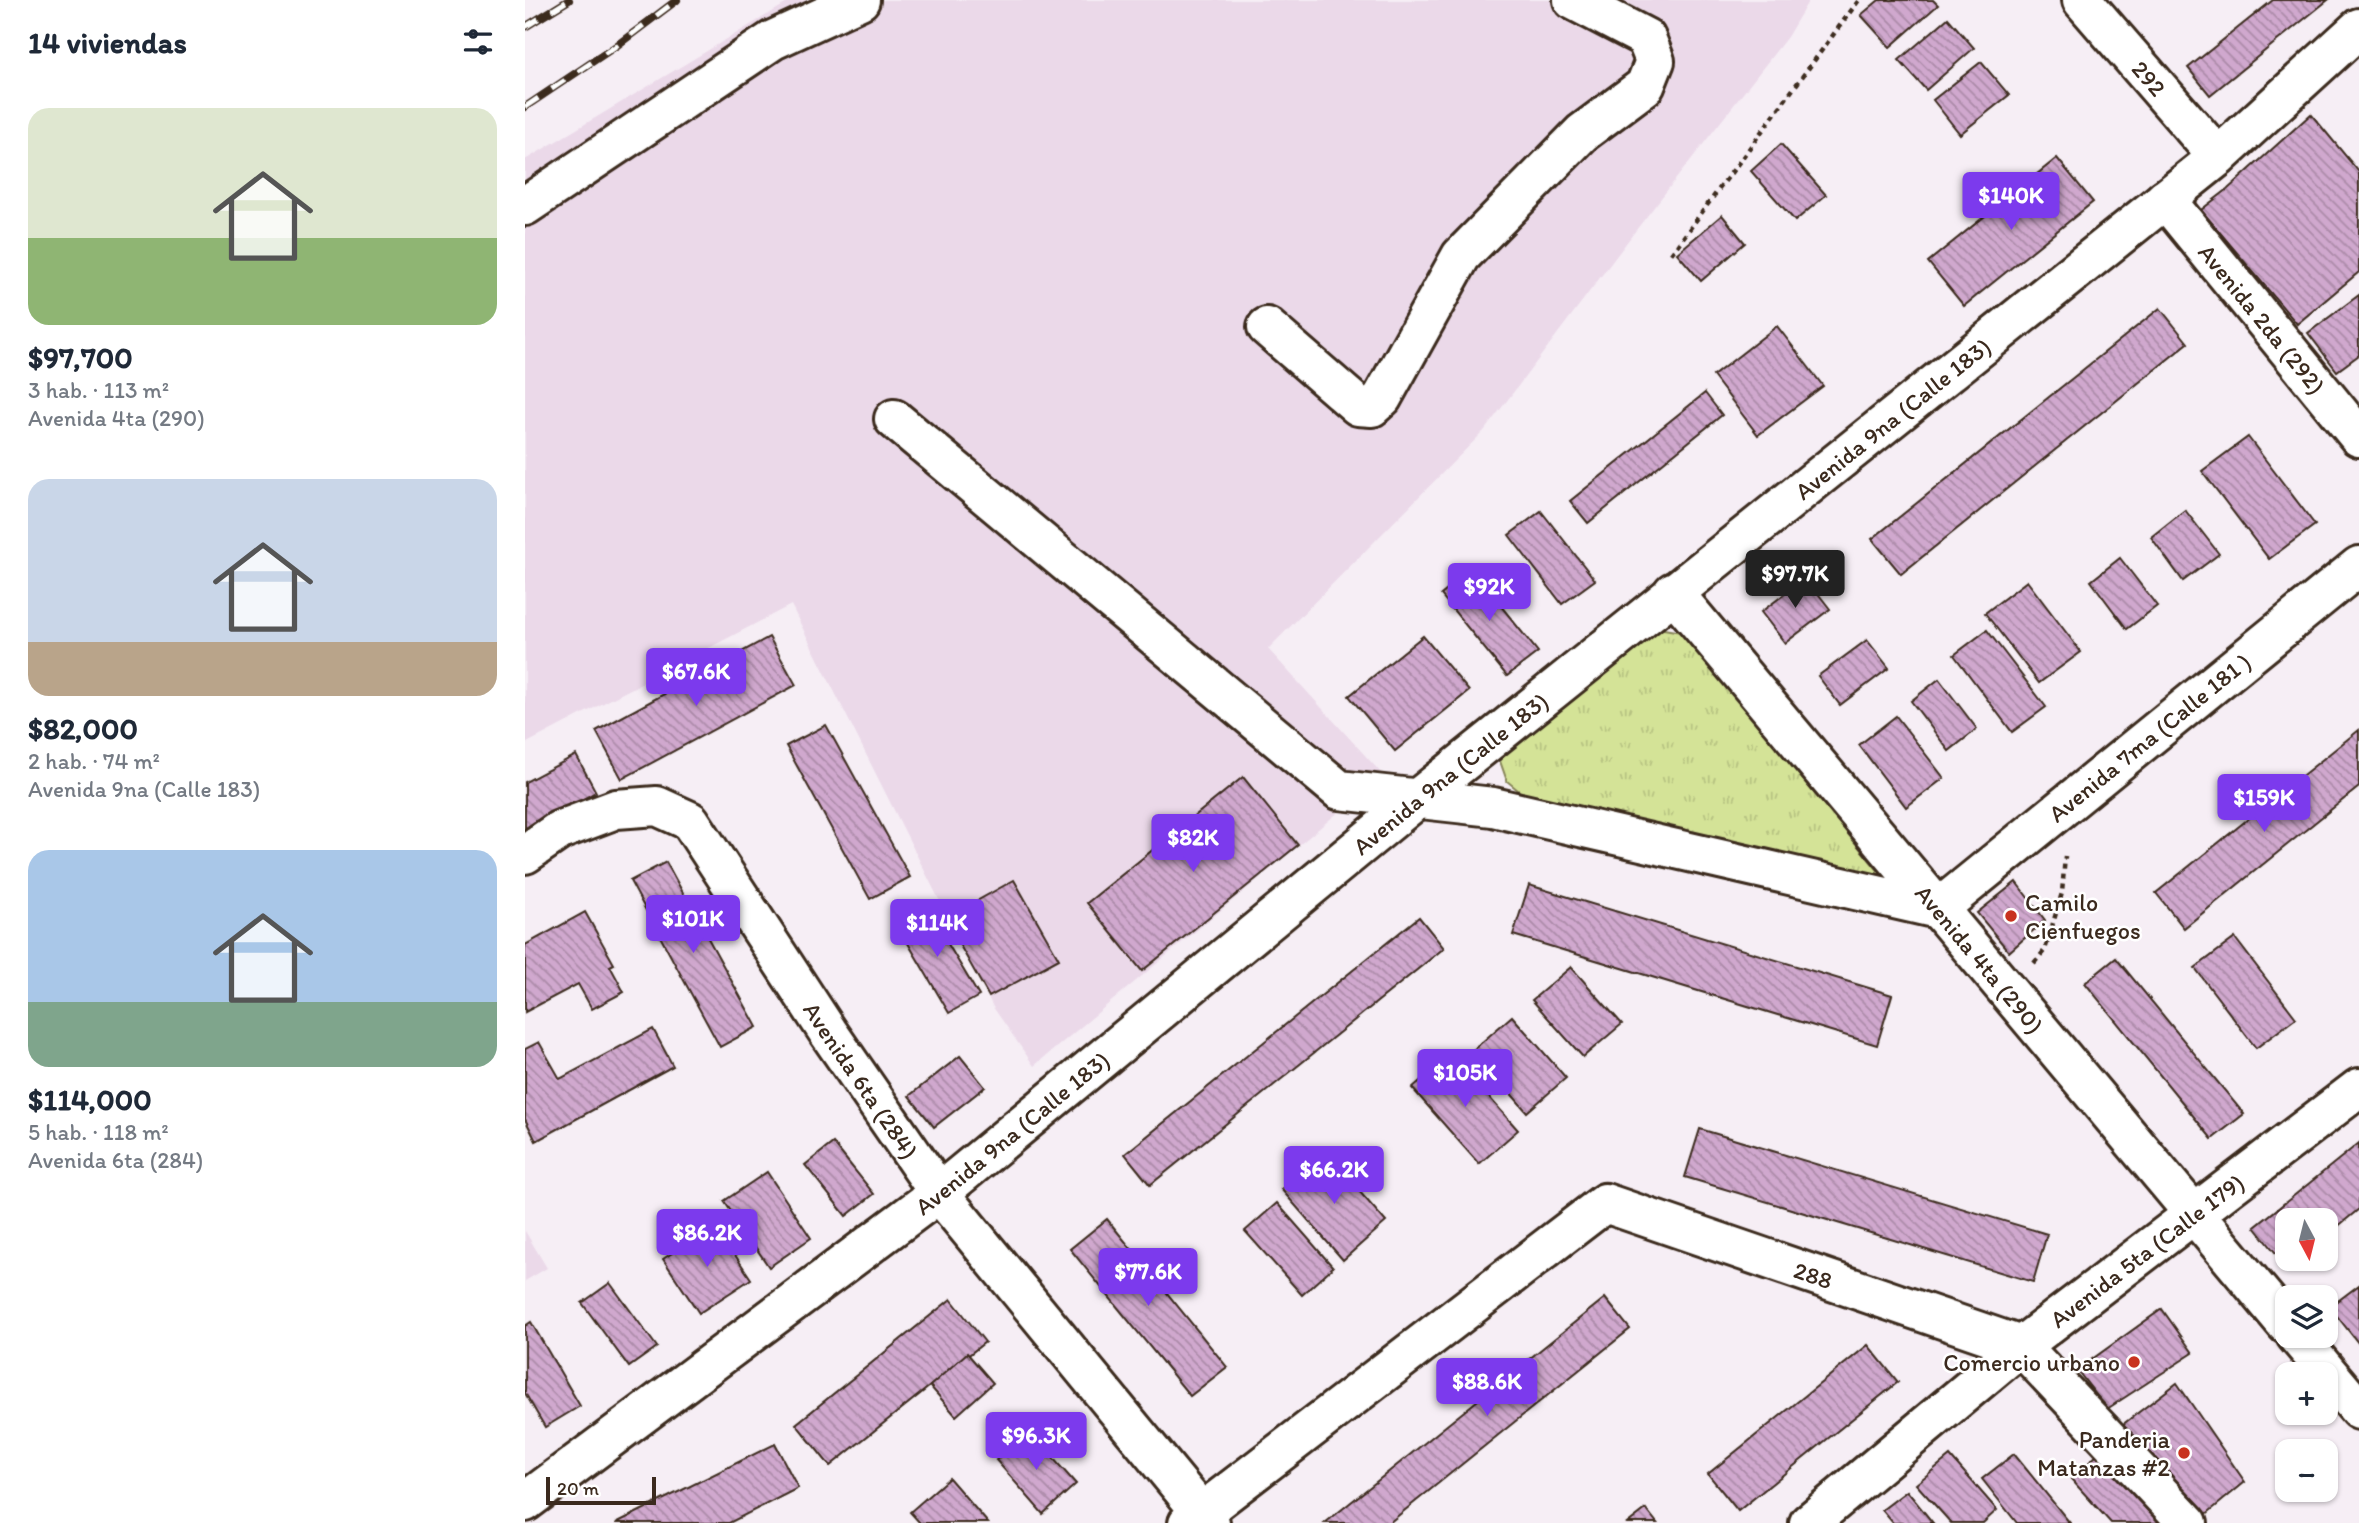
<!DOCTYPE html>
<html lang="es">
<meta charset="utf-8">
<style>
:root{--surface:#fff;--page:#f6f6f7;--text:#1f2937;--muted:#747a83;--accent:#7c3aed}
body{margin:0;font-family:Itim,sans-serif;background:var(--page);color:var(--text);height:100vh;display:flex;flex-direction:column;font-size:26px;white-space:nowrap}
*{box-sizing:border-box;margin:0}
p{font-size:23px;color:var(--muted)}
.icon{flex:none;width:38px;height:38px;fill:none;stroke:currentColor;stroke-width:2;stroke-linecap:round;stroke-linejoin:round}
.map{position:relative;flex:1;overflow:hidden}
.panel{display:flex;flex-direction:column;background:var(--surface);width:525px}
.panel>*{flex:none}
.needle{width:46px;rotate:173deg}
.controls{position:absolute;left:1750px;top:1208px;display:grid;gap:14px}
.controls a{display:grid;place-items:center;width:63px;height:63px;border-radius:14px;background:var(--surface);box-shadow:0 2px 5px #0004;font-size:35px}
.scale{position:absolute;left:21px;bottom:18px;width:110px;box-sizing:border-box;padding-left:7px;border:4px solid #3b2a1e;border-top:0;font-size:19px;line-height:24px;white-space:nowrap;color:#3b2a1e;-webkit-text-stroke:5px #fff;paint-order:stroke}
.price{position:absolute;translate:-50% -60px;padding:0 16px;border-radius:7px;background:var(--accent);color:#fff;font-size:23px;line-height:46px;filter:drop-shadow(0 2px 4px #0008)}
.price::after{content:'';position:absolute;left:50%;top:42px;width:21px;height:16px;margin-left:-10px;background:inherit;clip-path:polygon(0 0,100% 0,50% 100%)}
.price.active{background:#222;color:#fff}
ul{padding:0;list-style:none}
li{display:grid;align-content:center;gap:14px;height:371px;padding:0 28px}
li span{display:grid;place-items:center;height:217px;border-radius:21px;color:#555}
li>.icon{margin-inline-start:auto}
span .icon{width:126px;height:126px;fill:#fffc;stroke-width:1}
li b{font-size:30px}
h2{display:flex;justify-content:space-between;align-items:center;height:84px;padding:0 28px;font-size:30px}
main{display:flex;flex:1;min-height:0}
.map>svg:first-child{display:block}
.built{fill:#ebd9e9}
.park{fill:url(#park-tufts);stroke:#88865a;stroke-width:2}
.building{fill:url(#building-back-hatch);stroke:#3b2a1e;stroke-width:2}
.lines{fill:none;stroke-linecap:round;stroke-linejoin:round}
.minor-casing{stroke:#3b2a1e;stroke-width:44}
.path{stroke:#3b2a1e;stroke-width:4.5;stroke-dasharray:5 5;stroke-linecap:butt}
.minor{stroke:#fff;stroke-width:38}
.rail-casing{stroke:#3b2a1e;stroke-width:8}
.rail{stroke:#fff;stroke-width:5;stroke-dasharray:16;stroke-linecap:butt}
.poi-dot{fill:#c8321e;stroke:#fff;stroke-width:2.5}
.labels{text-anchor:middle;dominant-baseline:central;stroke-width:5;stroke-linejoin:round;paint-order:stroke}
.street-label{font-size:24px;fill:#3b2a1e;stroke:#fff}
.poi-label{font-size:24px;fill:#3b2a1e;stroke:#fff;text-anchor:end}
</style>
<main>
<section class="panel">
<h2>14 viviendas<svg class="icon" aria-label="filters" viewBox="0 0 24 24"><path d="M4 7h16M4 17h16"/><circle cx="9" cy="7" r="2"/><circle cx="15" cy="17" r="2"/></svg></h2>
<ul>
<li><span style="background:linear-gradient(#dfe7d0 60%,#8fb573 0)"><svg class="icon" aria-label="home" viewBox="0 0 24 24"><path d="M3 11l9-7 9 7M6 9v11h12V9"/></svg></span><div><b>$97,700</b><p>3 hab. · 113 m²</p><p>Avenida 4ta (290)</p></div></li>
<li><span style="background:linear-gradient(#c9d6e8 75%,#b9a48a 0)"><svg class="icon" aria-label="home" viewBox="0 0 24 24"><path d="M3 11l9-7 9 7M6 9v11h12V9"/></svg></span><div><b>$82,000</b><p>2 hab. · 74 m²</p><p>Avenida 9na (Calle 183)</p></div></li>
<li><span style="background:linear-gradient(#a9c7e8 70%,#7fa58c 0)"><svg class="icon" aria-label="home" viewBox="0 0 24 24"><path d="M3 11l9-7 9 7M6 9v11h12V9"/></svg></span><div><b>$114,000</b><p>5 hab. · 118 m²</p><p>Avenida 6ta (284)</p></div></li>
</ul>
</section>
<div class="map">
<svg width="1834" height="1523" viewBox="0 0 1834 1523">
<defs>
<pattern id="park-tufts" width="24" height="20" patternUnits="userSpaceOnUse" patternTransform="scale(1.75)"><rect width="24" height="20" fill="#d4e397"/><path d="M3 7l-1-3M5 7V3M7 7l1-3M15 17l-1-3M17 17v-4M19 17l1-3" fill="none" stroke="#b7c382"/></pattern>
<pattern id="building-back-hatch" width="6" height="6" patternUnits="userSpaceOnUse" patternTransform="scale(1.75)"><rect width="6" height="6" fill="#d0a8ce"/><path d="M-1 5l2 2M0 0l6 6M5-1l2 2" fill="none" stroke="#aa89a7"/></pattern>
</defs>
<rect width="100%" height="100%" fill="#f6eef5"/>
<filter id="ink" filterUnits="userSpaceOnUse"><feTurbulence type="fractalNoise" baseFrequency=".0143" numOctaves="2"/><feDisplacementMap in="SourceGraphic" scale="14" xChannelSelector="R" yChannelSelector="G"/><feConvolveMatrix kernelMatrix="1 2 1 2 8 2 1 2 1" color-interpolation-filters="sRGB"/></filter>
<g filter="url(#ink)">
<g class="built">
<polygon points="267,0 1284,0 1262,37 1111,230 959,431 743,649 858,775 509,1066 468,1007 266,605 0,744 0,160"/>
<polygon points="0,1231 22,1268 0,1281"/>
</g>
<polygon class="park" points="1133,628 1156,632 1361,880 999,795 982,781 975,761 981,746"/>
<g class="building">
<polygon points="1354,0 1408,0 1413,5 1365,47 1336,15"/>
<polygon points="1748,0 1803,0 1685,95 1663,68"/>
<polygon points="1423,18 1449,48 1401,90 1374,60"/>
<polygon points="1456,62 1484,95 1435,134 1408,100"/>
<polygon points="1786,114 1834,172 1834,272 1772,324 1676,210 1703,189"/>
<polygon points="1256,144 1301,195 1270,221 1226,171"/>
<polygon points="1532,158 1568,202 1439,306 1403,262"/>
<polygon points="1197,215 1220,243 1176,281 1152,253"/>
<polygon points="1834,295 1834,355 1812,371 1783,333"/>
<polygon points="1635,308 1663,343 1376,574 1347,539"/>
<polygon points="1252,326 1298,386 1233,435 1188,376"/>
<polygon points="1180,393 1197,415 1063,523 1045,501"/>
<polygon points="1723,437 1790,525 1744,559 1677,471"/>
<polygon points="1660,510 1694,554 1658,581 1626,537"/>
<polygon points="1016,511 1070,580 1037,604 984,535"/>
<polygon points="1595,558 1632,606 1602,629 1566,581"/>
<polygon points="947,570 1013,652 982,676 916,595"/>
<polygon points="1281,578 1305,609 1260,643 1236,612"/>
<polygon points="1502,581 1556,652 1514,683 1460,613"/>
<polygon points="1462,630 1521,707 1487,732 1429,655"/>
<polygon points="898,636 944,691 870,751 824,696"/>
<polygon points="244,637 271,685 97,779 71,731"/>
<polygon points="1342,640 1364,668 1315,705 1293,676"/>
<polygon points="1414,679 1452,729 1424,751 1386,701"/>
<polygon points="1371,716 1419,778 1381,807 1334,745"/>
<polygon points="301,725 385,877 345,899 261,746"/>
<polygon points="1834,730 1834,787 1659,928 1631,893"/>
<polygon points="51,755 71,792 0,831 0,782"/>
<polygon points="718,777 773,845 617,971 562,903"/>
<polygon points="141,862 232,1027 195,1047 105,881"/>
<polygon points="489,880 534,959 464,997 420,919"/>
<polygon points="1491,882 1520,920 1484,952 1452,913"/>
<polygon points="1004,885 1367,995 1352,1045 988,935"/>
<polygon points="399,904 454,996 424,1013 370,921"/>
<polygon points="60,912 89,964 85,966 99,992 67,1009 53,984 0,1012 0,945"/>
<polygon points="894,917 919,948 625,1185 600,1154"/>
<polygon points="1710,938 1771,1018 1731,1048 1670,968"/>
<polygon points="1591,958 1719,1114 1687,1139 1560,983"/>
<polygon points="1046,967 1097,1024 1058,1057 1007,1000"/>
<polygon points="987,1016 1041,1078 1002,1112 948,1050"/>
<polygon points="128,1029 148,1066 11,1141 0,1119 0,1049 14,1042 35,1079"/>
<polygon points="926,1054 993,1130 954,1164 887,1088"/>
<polygon points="435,1056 460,1087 409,1127 384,1096"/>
<polygon points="1175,1129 1522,1234 1508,1282 1160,1177"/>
<polygon points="308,1143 349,1194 321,1216 280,1165"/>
<polygon points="1834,1143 1834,1209 1801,1236 1801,1220 1762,1220 1762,1258 1773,1258 1762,1267 1730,1227"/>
<polygon points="800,1152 861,1222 818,1260 756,1189"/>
<polygon points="242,1172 286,1238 244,1267 199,1201"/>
<polygon points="752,1203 808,1267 777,1295 720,1231"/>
<polygon points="582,1219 702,1367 665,1396 545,1249"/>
<polygon points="190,1225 226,1279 174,1313 138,1259"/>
<polygon points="85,1283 132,1347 104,1367 57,1303"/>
<polygon points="1834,1285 1834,1344 1805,1307"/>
<polygon points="1080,1298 1105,1329 864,1523 800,1523"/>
<polygon points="426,1299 460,1342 305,1466 271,1424"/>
<polygon points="1637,1309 1668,1353 1582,1409 1552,1370"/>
<polygon points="6,1322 55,1406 20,1427 0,1393 0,1326"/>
<polygon points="1343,1345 1373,1382 1213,1511 1183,1474"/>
<polygon points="442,1353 468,1383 431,1416 405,1386"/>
<polygon points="1652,1383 1720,1482 1673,1521 1664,1518 1597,1425"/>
<polygon points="504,1431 551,1484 518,1514 471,1460"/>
<polygon points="250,1444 273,1488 204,1523 91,1523"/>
<polygon points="1489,1454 1545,1523 1492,1523 1457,1479"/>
<polygon points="1572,1455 1635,1523 1586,1523 1546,1479"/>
<polygon points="1425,1456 1472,1510 1458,1523 1426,1523 1391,1484"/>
<polygon points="424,1478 463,1523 395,1523 385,1512"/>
<polygon points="1382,1491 1408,1523 1368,1523 1357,1510"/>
<polygon points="1121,1509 1132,1523 1103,1523"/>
</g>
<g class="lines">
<defs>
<g id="minor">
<path id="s1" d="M1557,0L1693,157"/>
<path id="s2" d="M1640,199L1834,437"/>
<polyline points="0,206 248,40 335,0"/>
<polyline points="742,327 833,406 847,407 857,398 936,256 1057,133 1120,86 1130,61 1121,38 1048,0"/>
<path id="s3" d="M369,419L814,790L968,807L1413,909L1834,566"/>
<path id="s4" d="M1148,592L1762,1325"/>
<path id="s5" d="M0,854L35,830L91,809L132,806L165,821L303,1032L414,1193L685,1523"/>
<polyline points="1771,1335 1834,1410"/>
<path id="s6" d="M0,1502L414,1193L892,799L1693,157L1834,28"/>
<path id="s7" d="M663,1523L1080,1203L1496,1346L1663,1523"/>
<path id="s8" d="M1284,1523L1496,1346L1834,1088"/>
</g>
</defs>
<use href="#minor" class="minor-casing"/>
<g class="path">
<polyline points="1146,254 1334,0"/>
<polyline points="1509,963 1520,950 1537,893 1540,856"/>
</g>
<use href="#minor" class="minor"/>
<defs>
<g id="rail">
<polyline points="0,27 44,0"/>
<polyline points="0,107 91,46 152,0"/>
</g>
</defs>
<use href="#rail" class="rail-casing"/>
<use href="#rail" class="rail"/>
</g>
</g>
<g class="poi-dot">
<circle cx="1486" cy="916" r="7"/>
<circle cx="1609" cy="1362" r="7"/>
<circle cx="1659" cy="1453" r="7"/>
</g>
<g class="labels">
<g class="street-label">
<text stroke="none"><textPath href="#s1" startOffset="103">292</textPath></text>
<text stroke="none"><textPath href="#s2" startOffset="154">Avenida 2da (292)</textPath></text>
<text stroke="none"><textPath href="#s6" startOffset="1745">Avenida 9na (Calle 183)</textPath></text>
<text stroke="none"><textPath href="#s3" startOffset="1463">Avenida 7ma (Calle 181 )</textPath></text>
<text stroke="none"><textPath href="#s6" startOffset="1178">Avenida 9na (Calle 183)</textPath></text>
<text stroke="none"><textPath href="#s4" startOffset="478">Avenida 4ta (290)</textPath></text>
<text stroke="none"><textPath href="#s5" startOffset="490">Avenida 6ta (284)</textPath></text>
<text stroke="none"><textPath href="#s6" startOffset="611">Avenida 9na (Calle 183)</textPath></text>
<text stroke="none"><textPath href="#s8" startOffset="434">Avenida 5ta (Calle 179)</textPath></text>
<text stroke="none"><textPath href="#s7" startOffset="746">288</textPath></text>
</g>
<g class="poi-label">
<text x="1500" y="902" text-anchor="start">Camilo<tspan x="1500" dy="28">Cienfuegos</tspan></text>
<text x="1595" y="1362">Comercio urbano</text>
<text x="1645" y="1439">Panderia<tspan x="1645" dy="28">Matanzas #2</tspan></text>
</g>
</g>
</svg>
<div class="controls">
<a><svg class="needle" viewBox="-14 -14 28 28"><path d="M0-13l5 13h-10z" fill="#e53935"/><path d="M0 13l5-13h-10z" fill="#747a83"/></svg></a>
<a><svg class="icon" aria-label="layers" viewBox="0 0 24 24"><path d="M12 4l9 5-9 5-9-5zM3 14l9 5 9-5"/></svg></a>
<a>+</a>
<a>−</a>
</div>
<div class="scale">20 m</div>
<b class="price" style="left:1486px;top:232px">$140K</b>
<b class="price active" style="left:1270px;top:610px">$97.7K</b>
<b class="price" style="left:964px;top:623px">$92K</b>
<b class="price" style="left:171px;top:708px">$67.6K</b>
<b class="price" style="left:1739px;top:834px">$159K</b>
<b class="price" style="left:668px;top:874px">$82K</b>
<b class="price" style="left:168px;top:955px">$101K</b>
<b class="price" style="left:412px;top:959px">$114K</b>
<b class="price" style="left:940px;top:1109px">$105K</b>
<b class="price" style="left:809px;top:1206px">$66.2K</b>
<b class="price" style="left:182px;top:1269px">$86.2K</b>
<b class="price" style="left:623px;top:1308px">$77.6K</b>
<b class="price" style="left:962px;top:1418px">$88.6K</b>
<b class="price" style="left:511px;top:1472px">$96.3K</b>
</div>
</main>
